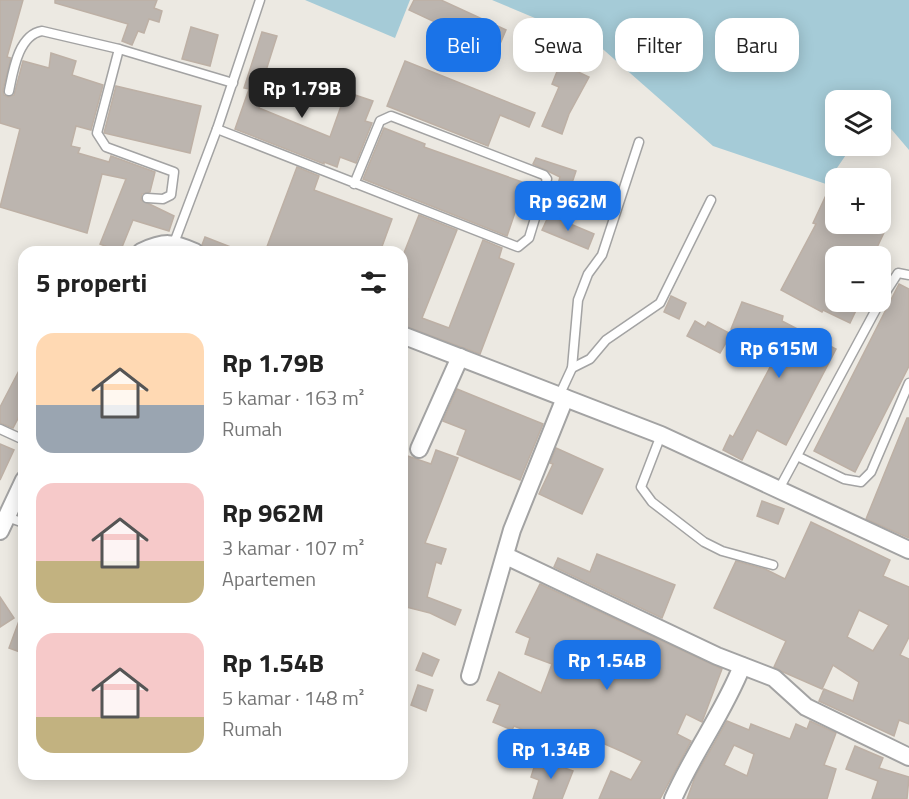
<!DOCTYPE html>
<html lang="id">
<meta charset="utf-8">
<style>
:root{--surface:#fff;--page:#f6f6f6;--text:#222;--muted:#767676;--accent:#1a73e8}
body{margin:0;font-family:"Titillium Web",sans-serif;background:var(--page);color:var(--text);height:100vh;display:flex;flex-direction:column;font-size:22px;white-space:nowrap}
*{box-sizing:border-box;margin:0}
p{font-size:20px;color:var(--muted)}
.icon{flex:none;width:33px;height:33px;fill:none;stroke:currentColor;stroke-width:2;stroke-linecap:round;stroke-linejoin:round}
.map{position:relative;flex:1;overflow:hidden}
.sheet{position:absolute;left:18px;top:246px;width:390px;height:534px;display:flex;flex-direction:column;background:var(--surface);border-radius:18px;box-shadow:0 3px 15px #0003}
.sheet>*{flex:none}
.banner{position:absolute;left:426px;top:18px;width:393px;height:54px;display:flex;gap:12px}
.fabs{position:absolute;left:825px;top:90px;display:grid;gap:12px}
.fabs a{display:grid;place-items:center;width:66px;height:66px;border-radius:12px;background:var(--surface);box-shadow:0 3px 15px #0003;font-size:30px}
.price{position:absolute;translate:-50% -51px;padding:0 14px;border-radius:12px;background:var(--accent);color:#fff;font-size:20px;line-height:39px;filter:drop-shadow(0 2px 3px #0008)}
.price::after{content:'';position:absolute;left:50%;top:36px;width:18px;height:14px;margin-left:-9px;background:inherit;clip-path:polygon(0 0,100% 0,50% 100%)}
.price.current{background:#222;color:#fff}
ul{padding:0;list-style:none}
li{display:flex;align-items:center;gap:18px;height:150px;padding:0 18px}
li span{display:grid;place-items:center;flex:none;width:168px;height:120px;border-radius:18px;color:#555}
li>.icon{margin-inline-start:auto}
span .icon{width:72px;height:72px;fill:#fffc;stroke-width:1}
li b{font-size:26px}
h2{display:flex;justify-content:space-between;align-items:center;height:72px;padding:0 18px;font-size:26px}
.tag{padding:0 21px;border-radius:18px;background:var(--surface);box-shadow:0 3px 15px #0003;font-size:21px;line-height:54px}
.tag.current{background:var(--accent);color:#fff}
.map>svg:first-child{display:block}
.water{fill:#a5cbd7}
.building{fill:#bcb5af;stroke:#bdb0a5;stroke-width:1.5;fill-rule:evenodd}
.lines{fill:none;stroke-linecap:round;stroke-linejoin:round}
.lane-casing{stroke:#a3a3a3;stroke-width:11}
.street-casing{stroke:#a3a3a3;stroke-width:20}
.lane{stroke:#fff;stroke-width:8}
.street{stroke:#fff;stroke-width:16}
</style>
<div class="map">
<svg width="909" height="799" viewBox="0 0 909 799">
<rect width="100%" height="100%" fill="#ece9e2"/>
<g class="water">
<polygon points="305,0 410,0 395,38"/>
<polygon points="492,0 909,0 909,150 881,117 880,100 836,100 836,146 852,146 826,184 713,146 597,44"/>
</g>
<g class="building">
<polygon points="0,0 23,0 7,57 11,58 3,90 4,95 8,97 14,95 23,61 49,68 51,53 76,61 72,75 103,85 91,130 76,126 71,146 80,148 78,153 109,162 111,156 155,172 150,192 142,194 141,200 174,216 169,231 133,220 120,252 100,244 126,179 102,174 87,233 0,207 20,129 0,123"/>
<polygon points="55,0 157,0 154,8 162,11 159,22 149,19 144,33 138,31 132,45 122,41 128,24 55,3"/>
<polygon points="414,0 441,0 506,30 497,51 409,10"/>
<polygon points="191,27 218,35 210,66 182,59"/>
<polygon points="262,32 277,36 263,80 267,81 259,108 330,137 346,92 373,101 365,121 372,123 356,163 340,157 337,167 324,162 324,164 235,129 249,89 244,88"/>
<polygon points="568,48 583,55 576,71 589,77 569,114 562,134 542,126 559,87 552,84 558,69 540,64 543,52 563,57"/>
<polygon points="405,61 535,113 529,127 500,115 488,146 387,106"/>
<polygon points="116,86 201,106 190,153 104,133"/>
<polygon points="384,128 425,144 424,147 525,183 507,236 363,179"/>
<polygon points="536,158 576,171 568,195 556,191 560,177 533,164"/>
<polygon points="297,167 319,176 314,190 392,219 380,252 265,252"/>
<polygon points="836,174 836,224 888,224 873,256 836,256 836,288 828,302 860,302 850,323 823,310 822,312 781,290 816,224 813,223"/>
<polygon points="419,215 457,230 422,318 449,328 483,240 502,248 499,258 514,264 480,354 402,325 402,314 408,299 402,297 402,258"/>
<polygon points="549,215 594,234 588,249 542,230"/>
<polygon points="205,237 241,251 241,252 205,252 202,245"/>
<polygon points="899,284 909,289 909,366 855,472 814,451"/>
<polygon points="671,296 686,303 679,319 664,312"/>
<polygon points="742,302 783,316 782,321 836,349 786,445 757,430 742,460 723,450 730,435 733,437 784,341 750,328 747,336 731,329"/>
<polygon points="695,321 705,327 708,322 731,334 720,353 687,336"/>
<polygon points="24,361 24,407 13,428 0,423 0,407"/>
<polygon points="457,389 543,424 520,480 457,454 466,430 443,421"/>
<polygon points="907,418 909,418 909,538 866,519"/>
<polygon points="0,444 14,450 0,480"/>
<polygon points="556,448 603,469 582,514 539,494 553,464 550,463"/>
<polygon points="436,450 458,458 425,543 446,549 441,564 436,562 427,597 461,610 455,625 430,613 402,606 402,454 431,464"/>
<polygon points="762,501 784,509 778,524 757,516"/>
<path d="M811,522L890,560L883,576L909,587V637L900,655L909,659V724L899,720L894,736L819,701L824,689L853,701L859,682L833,665L822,689L781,671L774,667L786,641L714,608L736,561L765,569L785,579ZM859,610L889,625L873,651L847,637Z"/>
<polygon points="597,554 675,585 662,618 554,567 558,558 590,572"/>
<polygon points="540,584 722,669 702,722 686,714 677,734 691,741 660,799 599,799 611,771 631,780 642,761 623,752 598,741 591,757 514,726 512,730 493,722 500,705 487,700 499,672 541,693 552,664 525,654 530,638 516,632"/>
<polygon points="0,597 14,618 0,627"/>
<polygon points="23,610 24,641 20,652 9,648"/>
<polygon points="423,653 439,660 432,676 416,670"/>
<polygon points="418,685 433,690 426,711 411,705"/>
<path d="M727,721L749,730L751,724L790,739L796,724L807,729L810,721L836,733L824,765L836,769L827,799H687L695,777ZM734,745L754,754L747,776L724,765Z"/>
<polygon points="855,746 883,758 879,768 909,777 907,799 872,799 878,781 846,769"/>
<polygon points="537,758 573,771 562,799 533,799 539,780 531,777"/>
</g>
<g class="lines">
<defs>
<g id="lane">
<polyline points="119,49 97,133 106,147 174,172 171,195 163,199 147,198"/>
<path d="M9,91C13,72 18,35 42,31L119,49L233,83"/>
<polyline points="217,129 518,247 529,238 547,179 544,175 391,116 380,121 354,184"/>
<polyline points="174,243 217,129 260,0"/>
<polyline points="880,301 898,273 909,275"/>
<polyline points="572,368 590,359 606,340 660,303 711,200"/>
<polyline points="559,396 572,368 578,300 588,274 602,255 639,142"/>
<polyline points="0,429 24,440"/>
<polyline points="661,435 641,487 652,502 704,542 722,551 773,565"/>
<polyline points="799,457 844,479 861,482 871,472 909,383"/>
<polyline points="779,489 880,302"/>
<polyline points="7,517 24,523"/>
</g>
<g id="street">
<path d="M141,252C164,241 173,242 195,252"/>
<polyline points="402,335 661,435 909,550"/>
<polyline points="419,449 460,357"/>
<polyline points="0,531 24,480"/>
<polyline points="506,556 717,656 774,678 806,707 909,757"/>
<polyline points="470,676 512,530 565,398"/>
<path d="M673,799C693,753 724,712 742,666"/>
</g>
</defs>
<use href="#lane" class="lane-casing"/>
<use href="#street" class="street-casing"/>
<use href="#lane" class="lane"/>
<use href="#street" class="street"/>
</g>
</svg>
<div class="fabs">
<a><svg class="icon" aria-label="layers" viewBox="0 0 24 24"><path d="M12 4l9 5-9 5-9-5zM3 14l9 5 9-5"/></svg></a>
<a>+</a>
<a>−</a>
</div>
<b class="price current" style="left:302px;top:119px">Rp 1.79B</b>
<b class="price" style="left:568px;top:232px">Rp 962M</b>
<b class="price" style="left:779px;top:379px">Rp 615M</b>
<b class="price" style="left:607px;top:691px">Rp 1.54B</b>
<b class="price" style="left:551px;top:780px">Rp 1.34B</b>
<div class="banner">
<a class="tag current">Beli</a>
<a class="tag">Sewa</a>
<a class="tag">Filter</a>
<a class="tag">Baru</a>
</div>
<section class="sheet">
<h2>5 properti<svg class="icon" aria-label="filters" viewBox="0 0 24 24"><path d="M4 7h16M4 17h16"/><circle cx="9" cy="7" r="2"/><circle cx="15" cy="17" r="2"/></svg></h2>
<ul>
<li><span style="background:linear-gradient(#ffd9b3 60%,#9aa5b1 0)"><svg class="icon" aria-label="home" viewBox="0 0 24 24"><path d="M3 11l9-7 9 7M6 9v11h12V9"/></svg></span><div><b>Rp 1.79B</b><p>5 kamar · 163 m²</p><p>Rumah</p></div></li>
<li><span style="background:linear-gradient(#f6c9c9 65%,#c2b280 0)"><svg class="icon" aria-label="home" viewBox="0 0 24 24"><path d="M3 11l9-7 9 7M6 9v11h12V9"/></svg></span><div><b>Rp 962M</b><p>3 kamar · 107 m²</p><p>Apartemen</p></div></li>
<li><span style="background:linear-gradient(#f6c9c9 70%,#c2b280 0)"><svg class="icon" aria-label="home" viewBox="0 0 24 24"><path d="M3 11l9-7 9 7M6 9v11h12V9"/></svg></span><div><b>Rp 1.54B</b><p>5 kamar · 148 m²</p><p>Rumah</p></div></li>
</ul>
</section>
</div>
